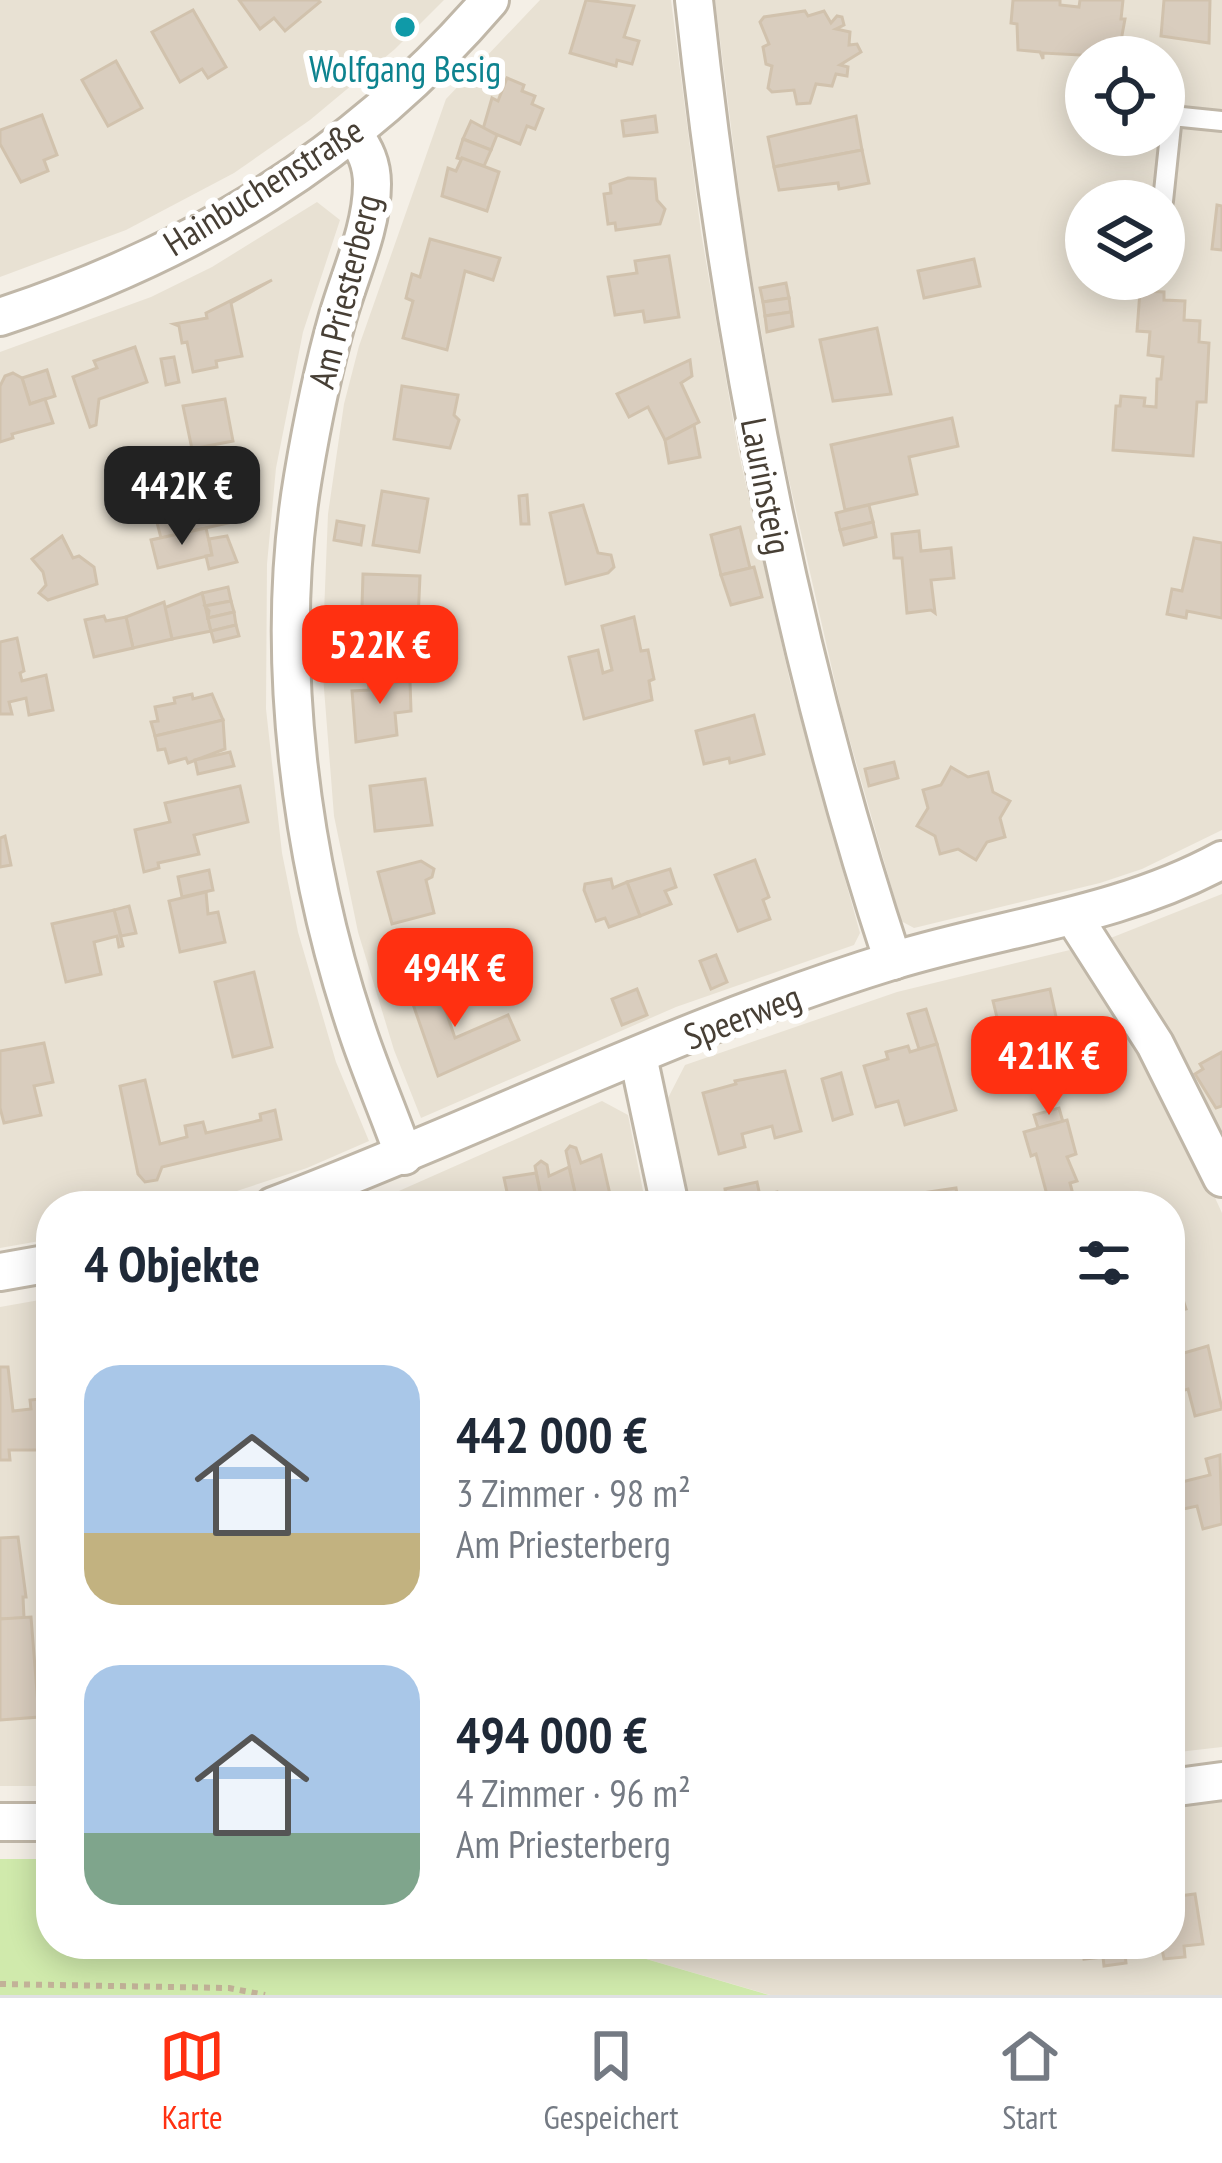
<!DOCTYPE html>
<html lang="de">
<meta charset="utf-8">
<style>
:root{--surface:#fff;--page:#f6f6f7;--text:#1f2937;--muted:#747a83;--line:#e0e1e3;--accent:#ff3011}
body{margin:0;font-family:"PT Sans Narrow",sans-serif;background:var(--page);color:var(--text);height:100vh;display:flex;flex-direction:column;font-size:45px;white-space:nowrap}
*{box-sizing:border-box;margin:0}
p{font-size:39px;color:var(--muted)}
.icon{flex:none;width:66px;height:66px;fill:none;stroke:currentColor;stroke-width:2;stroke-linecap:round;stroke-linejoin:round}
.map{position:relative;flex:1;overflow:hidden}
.drawer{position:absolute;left:36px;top:1191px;width:1149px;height:768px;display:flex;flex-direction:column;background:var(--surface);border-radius:48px;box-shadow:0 6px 30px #0003}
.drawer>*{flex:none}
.tools{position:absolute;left:1065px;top:36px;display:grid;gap:24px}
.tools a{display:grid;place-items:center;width:120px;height:120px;border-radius:50%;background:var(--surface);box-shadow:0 6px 30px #0003;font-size:60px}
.price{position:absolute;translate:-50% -102px;padding:0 27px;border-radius:24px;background:var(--accent);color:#fff;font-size:39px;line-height:78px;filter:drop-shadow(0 3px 6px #0008)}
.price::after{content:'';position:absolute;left:50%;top:72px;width:36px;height:27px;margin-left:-18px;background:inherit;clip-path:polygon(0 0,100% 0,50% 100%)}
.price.on{background:#222;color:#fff}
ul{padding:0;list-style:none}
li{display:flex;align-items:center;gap:36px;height:300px;padding:0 48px}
li span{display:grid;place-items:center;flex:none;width:336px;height:240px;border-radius:36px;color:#555}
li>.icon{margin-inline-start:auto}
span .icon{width:144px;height:144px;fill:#fffc;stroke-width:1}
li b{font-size:51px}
h2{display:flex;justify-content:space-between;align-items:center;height:144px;padding:0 48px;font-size:51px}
.tabs{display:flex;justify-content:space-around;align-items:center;height:168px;border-top:3px solid var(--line);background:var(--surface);font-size:33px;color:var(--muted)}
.tabs a{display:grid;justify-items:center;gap:6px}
.tabs .on{color:var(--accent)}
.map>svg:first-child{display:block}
.residential{fill:#e8e1d3;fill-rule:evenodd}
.green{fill:#d0eaac}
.building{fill:#d9cdbe;stroke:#d1c2ad;stroke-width:3}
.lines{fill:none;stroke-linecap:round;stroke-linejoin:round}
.service-casing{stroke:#c0b7a8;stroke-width:24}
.minor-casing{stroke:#c0b7a8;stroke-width:42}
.path{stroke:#c2b298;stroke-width:6;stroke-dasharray:6 6;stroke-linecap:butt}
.service{stroke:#fff;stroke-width:18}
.minor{stroke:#fff;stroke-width:36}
.culture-dot{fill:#0f9aa8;stroke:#fff;stroke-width:4.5}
.labels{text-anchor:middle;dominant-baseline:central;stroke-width:12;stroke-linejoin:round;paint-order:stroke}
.culture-label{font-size:36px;fill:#0d838f;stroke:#fff}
.street-label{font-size:36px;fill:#473f35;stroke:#fff}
</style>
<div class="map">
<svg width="1222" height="1995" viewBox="0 0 1222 1995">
<rect width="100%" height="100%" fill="#f4efe6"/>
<g class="residential">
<polygon points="0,0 444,0 395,49 310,120 234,173 126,230 0,277"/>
<polygon points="540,0 671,0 701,232 738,449 790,681 860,933 854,945 676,1007 421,1118 394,1050 358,932 334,816 322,663 328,514 344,404 359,346 446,99"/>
<path d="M715,0H1222V830L1142,869L1100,883L914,928L901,921L842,713L779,436L744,230ZM1086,57H1164V135H1086ZM1086,201H1164V279H1086Z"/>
<polygon points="317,202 340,220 303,332 276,468 267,564 266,709 282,853 298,932 336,1062 369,1141 307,1168 191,1206 51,1206 51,1239 0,1248 0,352 151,297 212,267"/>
<polygon points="1222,894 1222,1143 1103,941"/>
<polygon points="1074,949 1132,1038 1183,1128 1222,1213 1222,1747 1170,1753 1170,1206 691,1206 668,1098 685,1065 897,992"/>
<polygon points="602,1101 628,1115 646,1206 365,1206"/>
<polygon points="51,1298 51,1786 0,1786 0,1307"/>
<polygon points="1222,1795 1222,1995 770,1995 595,1944 1170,1944 1170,1801"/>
</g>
<polygon class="green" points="0,1859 51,1859 51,1944 595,1944 769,1995 0,1995"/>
<g class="building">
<polygon points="239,0 318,0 320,2 285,31 274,18 260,29"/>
<polygon points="586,0 634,6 624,37 639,41 632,64 617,60 616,66 570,53"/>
<polygon points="1013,0 1060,0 1060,5 1079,7 1080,0 1123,0 1121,19 1125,19 1118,57 1043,53 1043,59 1040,52 1018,50 1017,24 1011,23"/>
<polygon points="1164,0 1210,0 1209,43 1161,36"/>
<polygon points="193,10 226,67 208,78 202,69 180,82 152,32"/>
<polygon points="805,11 808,16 824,11 831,23 837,16 842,17 844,25 836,29 850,32 849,45 857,44 861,52 840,65 848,67 847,76 836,74 832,86 816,84 810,103 797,104 794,90 772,92 768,88 772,66 766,64 763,47 769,44 760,22 764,17"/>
<polygon points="116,61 142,108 108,126 82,80"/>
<polygon points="507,78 524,85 522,91 535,96 532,104 543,109 535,129 527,126 520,144 483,129 492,98 498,101"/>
<polygon points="42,115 57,155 44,160 48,171 21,182 0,144 0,130"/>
<polygon points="655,116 657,132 624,136 622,121"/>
<polygon points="856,116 862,150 774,167 768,137"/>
<polygon points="471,121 497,135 491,150 463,139"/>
<polygon points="463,139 491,150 484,166 457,158"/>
<polygon points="862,150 869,183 839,189 838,183 779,190 774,167"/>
<polygon points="462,158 499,172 487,211 442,196 448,168 456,171"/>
<polygon points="628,178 655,179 657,200 665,209 660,224 616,230 615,223 608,224 604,194 611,193 610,184"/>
<polygon points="1217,205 1222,206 1222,250 1212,249"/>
<polygon points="430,239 500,258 493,280 465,271 447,350 403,338 413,301 406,298 412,274 420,277"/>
<polygon points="669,256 679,317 645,322 643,311 615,315 608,277 637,273 635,261"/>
<polygon points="974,259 980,286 924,298 918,271"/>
<polygon points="272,280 231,303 242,356 216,361 217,367 193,372 187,342 182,343 179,326 174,324 207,318 206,313"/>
<polygon points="786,283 789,298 763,302 760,288"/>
<polygon points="1140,291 1164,292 1164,300 1185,301 1184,320 1200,321 1199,342 1209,343 1206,402 1197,402 1193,456 1113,450 1116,406 1120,406 1121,396 1145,398 1144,406 1156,407 1157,379 1161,379 1163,357 1148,355 1150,332 1137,331"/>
<polygon points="789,298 791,312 765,316 763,302"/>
<polygon points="791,312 793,326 767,332 765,316"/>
<polygon points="877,328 891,394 833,401 820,340"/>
<polygon points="135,347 147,382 99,399 96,425 90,427 73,377 97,368 94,361"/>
<polygon points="174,357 179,382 166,385 161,359"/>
<polygon points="690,360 692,376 681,383 699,422 665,440 648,407 629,417 617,394"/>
<polygon points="47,370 55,396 30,404 22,378"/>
<polygon points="13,373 22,378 30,404 45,399 53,423 12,434 13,438 0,442 0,386 5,376"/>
<polygon points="402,386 458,395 454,415 459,420 450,448 394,439"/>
<polygon points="225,399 233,441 192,449 183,406"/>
<polygon points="952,418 958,446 909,457 917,494 845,510 831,445"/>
<polygon points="694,425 700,457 669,463 665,440"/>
<polygon points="382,491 428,499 419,552 373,545"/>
<polygon points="235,492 239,507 212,513 209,498"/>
<polygon points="527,495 529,524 521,524 519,496"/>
<polygon points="209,498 212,513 229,510 232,522 161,538 153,507"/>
<polygon points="583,505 598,553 611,555 614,567 608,573 566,584 550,513"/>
<polygon points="869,505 873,522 840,530 836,513"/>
<polygon points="337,521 364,526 361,545 334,540"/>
<polygon points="873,522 876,537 844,545 840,530"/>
<polygon points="740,527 750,568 721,575 711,535"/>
<polygon points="206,528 212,555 158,568 151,540"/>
<polygon points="919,531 921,551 951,548 954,578 931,580 935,613 931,610 907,613 902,558 894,558 892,534"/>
<polygon points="62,536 73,558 79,556 94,567 97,584 48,600 39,593 46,585 43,572 32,559"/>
<polygon points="227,536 237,562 209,569 206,556 212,555 209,539"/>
<polygon points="1194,538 1222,543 1222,618 1187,611 1186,618 1167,614 1172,589 1182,591"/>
<polygon points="754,567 762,597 731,605 721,575"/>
<polygon points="363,574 420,576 417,642 361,640"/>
<polygon points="228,587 231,601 205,606 202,593"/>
<polygon points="202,593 211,631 172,639 164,608"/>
<polygon points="231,601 234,612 208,618 209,611 205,606"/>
<polygon points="164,602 172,639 133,648 126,617"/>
<polygon points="234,612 236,625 211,631 208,618"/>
<polygon points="104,616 106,621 126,617 133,648 94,657 85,620"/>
<polygon points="634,617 641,651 648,650 654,679 649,681 652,700 584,719 569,657 598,650 603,673 612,670 602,626"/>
<polygon points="236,625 239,636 214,642 211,631"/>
<polygon points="17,638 24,671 20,673 22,681 46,675 53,710 29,715 26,698 9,702 12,714 0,714 0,642"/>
<polygon points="395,675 396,682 410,681 411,711 395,713 397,735 356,742 352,691 369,690 368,677"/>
<polygon points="192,694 193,699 212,694 223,720 155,736 151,722 158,721 155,707 175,703 174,698"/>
<polygon points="754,715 764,754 730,763 729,758 704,764 696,731"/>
<polygon points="223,720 225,749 188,763 186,758 169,763 165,749 158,750 155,736"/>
<polygon points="230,752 234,766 198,774 195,760"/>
<polygon points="894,762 898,778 869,786 865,769"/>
<polygon points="951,767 968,777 988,772 993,792 1010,801 1000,818 1005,837 987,842 976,860 958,849 940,854 935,836 917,826 928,808 923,790 941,785"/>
<polygon points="425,779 432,825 375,831 370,786"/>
<polygon points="240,786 248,822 194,835 199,854 158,863 159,868 144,872 135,830 170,822 165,803"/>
<polygon points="5,836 11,865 0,867 0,838"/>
<polygon points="755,860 769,897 763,900 770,919 738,931 715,875"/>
<polygon points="421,861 434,869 432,877 426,880 434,913 392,924 378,872"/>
<polygon points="670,869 676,887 665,891 671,904 640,916 627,882"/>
<polygon points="209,870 213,890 182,897 178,877"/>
<polygon points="611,879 613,888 627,882 640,916 609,927 605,918 596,921 584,890 585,884"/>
<polygon points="206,892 208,914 218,912 225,942 180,952 169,901"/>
<polygon points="129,906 136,933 121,936 114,910"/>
<polygon points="114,910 123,946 119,947 117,936 94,942 101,974 66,982 52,924"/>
<polygon points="716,955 727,982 711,989 700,961"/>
<polygon points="254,972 272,1047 233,1057 215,982"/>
<polygon points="445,974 449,986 439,991 455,1038 508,1015 519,1040 438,1076 407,987"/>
<polygon points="637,989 647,1015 622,1025 612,999"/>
<polygon points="1050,989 1058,1026 1035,1030 1037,1039 1004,1046 993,1001"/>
<polygon points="926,1009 937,1044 919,1049 908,1014"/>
<polygon points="44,1043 53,1082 34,1086 41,1115 4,1123 0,1108 0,1051"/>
<polygon points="937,1044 956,1110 905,1125 898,1101 876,1107 864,1066 888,1059 886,1052 908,1046 910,1052"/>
<polygon points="1222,1052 1222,1106 1216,1108 1195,1074 1203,1069 1200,1064"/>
<polygon points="785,1071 801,1131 775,1138 772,1126 742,1134 745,1147 719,1154 703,1093 736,1084 735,1081"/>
<polygon points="841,1073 852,1114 833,1120 822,1079"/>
<polygon points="145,1080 160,1144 187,1137 185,1126 203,1122 206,1133 261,1120 260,1114 275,1110 281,1139 162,1167 157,1180 145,1182 138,1174 120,1086"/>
<polygon points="1059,1108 1063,1122 1038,1128 1034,1115"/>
<polygon points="1067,1120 1076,1154 1067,1157 1077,1181 1070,1183 1076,1206 1050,1206 1036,1154 1031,1156 1024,1132"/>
<polygon points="570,1146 576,1148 581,1163 601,1155 611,1199 577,1202 566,1151"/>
<polygon points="541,1161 547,1165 549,1176 569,1167 578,1206 543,1206 535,1166"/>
<polygon points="536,1173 543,1206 510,1206 504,1178"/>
<polygon points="757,1182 760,1196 727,1203 725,1189"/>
<polygon points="956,1188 959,1206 904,1206 902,1196"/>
<polygon points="777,1192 780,1206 728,1206 727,1203"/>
<polygon points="1177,1281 1186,1309 1170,1313 1170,1283"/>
<polygon points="1208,1346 1222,1409 1195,1416 1188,1389 1174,1393 1170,1357"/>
<polygon points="0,1367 8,1367 13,1411 31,1409 30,1400 51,1398 50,1450 9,1450 10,1460 0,1460"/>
<polygon points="1220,1455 1222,1524 1203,1529 1197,1506 1170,1512 1170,1485 1210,1475 1206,1459"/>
<polygon points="18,1537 26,1597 23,1597 24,1618 0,1619 0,1538"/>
<polygon points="31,1617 39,1717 0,1720 0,1619"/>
<polygon points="1195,1894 1203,1944 1184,1946 1185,1957 1164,1959 1162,1949 1125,1954 1126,1963 1104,1966 1103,1957 1084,1959 1082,1944 1170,1944 1170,1897"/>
<polygon points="765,1944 880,1944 880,1952 838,1951 838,1956 808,1956 808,1950 765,1949"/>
</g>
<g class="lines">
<defs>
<polyline id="service" points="1163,201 1172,116 1222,121"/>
<g id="minor">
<path d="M694,0C729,326 790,649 893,961"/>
<path d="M354,134C365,150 372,163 372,184C372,228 350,274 338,316C323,369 312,423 303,477C273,656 301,866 359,1036C373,1077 390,1116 404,1156"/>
<path d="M0,317C194,253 356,156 490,0"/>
<polyline points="1073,916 1155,1044 1222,1178"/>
<polyline points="638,1056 670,1206"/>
<path d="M273,1206C480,1128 680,1026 892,961C1003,927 1119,916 1222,860"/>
<polyline points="0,1272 51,1263"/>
<polyline points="1170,1788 1222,1781"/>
<polyline points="0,1822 51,1822"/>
</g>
</defs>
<use href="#service" class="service-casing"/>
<use href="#minor" class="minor-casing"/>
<polyline class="path" points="0,1984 229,1988 265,1995"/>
<use href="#service" class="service"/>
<use href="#minor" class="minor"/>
</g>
<circle class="culture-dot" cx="405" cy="27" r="12"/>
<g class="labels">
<g class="culture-label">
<text x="405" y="68">Wolfgang Besig</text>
</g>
<g class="street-label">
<text transform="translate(263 186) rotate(-32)">Hainbuchenstraße</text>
<text transform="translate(344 291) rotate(-76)">Am Priesterberg</text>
<text transform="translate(767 486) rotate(79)">Laurinsteig</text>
<text transform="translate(742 1016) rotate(-21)">Speerweg</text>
</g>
</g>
</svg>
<div class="tools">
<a><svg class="icon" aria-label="locate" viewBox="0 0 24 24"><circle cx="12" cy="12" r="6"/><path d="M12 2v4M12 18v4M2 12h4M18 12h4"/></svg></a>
<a><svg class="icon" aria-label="layers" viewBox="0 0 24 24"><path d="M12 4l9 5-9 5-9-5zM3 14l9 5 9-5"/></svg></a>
</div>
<b class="price on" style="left:182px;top:548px">442K €</b>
<b class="price" style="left:380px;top:707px">522K €</b>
<b class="price" style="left:455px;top:1030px">494K €</b>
<b class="price" style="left:1049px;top:1118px">421K €</b>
<section class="drawer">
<h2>4 Objekte<svg class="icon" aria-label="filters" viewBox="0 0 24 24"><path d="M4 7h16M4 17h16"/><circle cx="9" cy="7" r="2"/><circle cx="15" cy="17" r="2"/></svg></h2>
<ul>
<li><span style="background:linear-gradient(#a9c7e8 70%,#c2b280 0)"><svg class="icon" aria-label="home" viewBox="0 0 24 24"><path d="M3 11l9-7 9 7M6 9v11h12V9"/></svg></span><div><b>442 000 €</b><p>3 Zimmer · 98 m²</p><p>Am Priesterberg</p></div></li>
<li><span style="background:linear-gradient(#a9c7e8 70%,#7fa58c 0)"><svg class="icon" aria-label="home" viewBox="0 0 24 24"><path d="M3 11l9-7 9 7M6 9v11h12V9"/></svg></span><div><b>494 000 €</b><p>4 Zimmer · 96 m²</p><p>Am Priesterberg</p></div></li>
</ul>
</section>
</div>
<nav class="tabs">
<a class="on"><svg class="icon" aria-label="map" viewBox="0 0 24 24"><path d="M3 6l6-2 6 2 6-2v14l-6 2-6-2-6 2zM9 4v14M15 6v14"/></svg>Karte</a>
<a><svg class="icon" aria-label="saved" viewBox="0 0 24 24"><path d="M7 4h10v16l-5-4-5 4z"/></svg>Gespeichert</a>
<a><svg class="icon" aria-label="home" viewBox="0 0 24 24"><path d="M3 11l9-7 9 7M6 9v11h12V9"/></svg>Start</a>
</nav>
